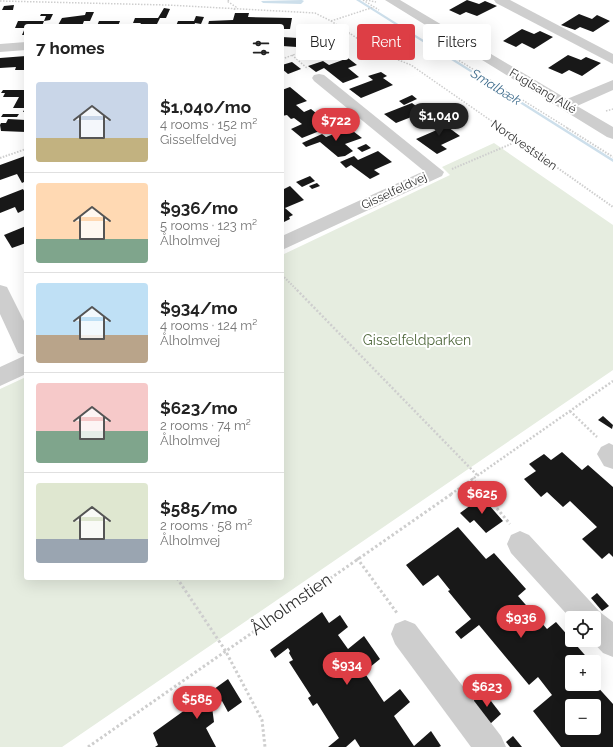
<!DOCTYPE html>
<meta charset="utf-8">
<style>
:root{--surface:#fff;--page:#f6f6f6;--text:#222;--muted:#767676;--line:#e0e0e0;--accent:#dd3e45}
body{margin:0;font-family:Raleway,sans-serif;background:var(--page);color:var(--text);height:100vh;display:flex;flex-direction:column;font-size:15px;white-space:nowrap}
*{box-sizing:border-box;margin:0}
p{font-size:13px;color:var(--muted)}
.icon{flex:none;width:22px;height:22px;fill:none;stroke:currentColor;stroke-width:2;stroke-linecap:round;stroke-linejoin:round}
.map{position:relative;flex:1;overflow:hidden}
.drawer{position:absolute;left:24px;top:24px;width:260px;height:556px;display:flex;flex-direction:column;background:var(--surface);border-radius:4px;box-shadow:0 4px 16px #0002}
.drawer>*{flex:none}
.banner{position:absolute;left:296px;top:24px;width:257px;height:36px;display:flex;gap:8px}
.buttons{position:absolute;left:565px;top:611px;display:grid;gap:8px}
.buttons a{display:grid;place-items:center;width:36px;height:36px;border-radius:4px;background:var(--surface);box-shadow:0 4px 16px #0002;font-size:20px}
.price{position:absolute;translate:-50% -34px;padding:0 9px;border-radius:14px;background:var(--accent);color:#fff;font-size:13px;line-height:26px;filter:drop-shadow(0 1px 2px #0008)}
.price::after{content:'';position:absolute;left:50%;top:24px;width:12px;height:9px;margin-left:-6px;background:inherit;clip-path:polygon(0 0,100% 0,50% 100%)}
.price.active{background:#222;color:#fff}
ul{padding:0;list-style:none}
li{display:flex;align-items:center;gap:12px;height:100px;padding:0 12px}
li+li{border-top:1px solid var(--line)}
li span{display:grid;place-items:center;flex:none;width:112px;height:80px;border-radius:4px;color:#555}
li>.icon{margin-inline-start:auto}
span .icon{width:48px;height:48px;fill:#fffc;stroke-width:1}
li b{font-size:17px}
h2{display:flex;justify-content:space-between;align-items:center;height:48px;padding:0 12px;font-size:17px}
.chip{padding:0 14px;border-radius:4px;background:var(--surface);box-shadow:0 4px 16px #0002;font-size:14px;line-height:36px}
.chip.active{background:var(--accent);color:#fff}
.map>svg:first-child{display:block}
.green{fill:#e6ede0}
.water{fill:#cddfeb}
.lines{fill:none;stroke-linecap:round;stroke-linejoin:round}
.stream{fill:#cddfeb;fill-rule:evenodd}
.building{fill:#181818;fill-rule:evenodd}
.path-far3{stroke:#cecece;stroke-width:1.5;stroke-dasharray:1.5 1.5;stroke-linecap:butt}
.path-far2{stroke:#cecece;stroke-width:2;stroke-dasharray:1.5 1.5;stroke-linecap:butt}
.path-far1{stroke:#cecece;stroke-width:2.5;stroke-dasharray:2 2;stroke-linecap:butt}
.path{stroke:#cecece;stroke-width:3;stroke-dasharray:2.5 2.5;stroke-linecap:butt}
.street{fill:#cecece;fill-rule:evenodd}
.labels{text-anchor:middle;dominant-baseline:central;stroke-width:4;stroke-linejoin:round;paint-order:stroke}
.far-street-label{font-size:12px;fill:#313131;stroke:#fff}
.far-water-label{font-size:13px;font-style:italic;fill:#426f8f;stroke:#fff}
.park-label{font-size:14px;fill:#536b40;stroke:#fff}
.near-street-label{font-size:17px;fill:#313131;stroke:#fff}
</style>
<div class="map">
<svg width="613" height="747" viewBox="0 0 613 747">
<rect width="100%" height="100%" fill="#fff"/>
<polygon class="green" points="494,143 613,225 613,370 62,747 0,747 0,389 26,377 26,578 282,578 282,255 450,175 442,167"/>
<polygon class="water" points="302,0 304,1 301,4 263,3 261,1"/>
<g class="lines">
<polygon class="stream" points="356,0 360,0 613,159 613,162"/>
</g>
<g class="building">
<polygon points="467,0 479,4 485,1 497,6 477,16 466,12 460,15 449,10"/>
<polygon points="14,5 13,10 2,10 4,6"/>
<polygon points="164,8 170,9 166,18 160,18 156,26 139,26 141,23 133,23 135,18 158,18"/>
<polygon points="86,12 94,12 90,21 84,21 82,26 58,25 62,18 85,15"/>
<polygon points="235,13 249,13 248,17 292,18 290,29 282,29 282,26 248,24 208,25 209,21 233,20"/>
<polygon points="41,14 53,14 50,20 44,21 46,16 40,16"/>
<polygon points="579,14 592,19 597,15 610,21 593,32 580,27 575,30 561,25"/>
<polygon points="196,16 204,17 201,24 195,23 194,26 176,26 178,21 194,21"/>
<polygon points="18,21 44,21 42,26 26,26 26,35 22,35 25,28 15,28"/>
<polygon points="99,21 120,21 118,26 97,26"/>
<polygon points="522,29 534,34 540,31 553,37 534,49 522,43 516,47 503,41"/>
<polygon points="282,37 298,38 297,47 282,46"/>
<polygon points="568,55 581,60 586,57 601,63 582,76 569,70 562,74 548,68"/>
<polygon points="26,56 24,70 15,70 16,67 0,68 0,58"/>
<polygon points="348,58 357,65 348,68 359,77 343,83 324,68 316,72 308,66 323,61 329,65"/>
<polygon points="292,62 301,69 288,74 282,69 282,65"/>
<polygon points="381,72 387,76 383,78 393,85 361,98 349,89 373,80 368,76"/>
<polygon points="26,86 26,112 23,112 25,108 13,108 19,97 3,97 5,93 1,93 3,90 24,90"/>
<polygon points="290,87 307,101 296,105 304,112 311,109 332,126 302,138 291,129 302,124 294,118 291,119 287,115 282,116 282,110 284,109 282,107 282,90"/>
<polygon points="412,95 417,99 404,105 399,101"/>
<polygon points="412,103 424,112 396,123 384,114"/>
<polygon points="3,114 19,114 17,117 1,117"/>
<polygon points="8,119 26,120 26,132 1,131 0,125 1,123 6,123"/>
<polygon points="450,119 457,123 448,127 460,136 441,145 447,149 437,154 416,139 439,129 435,126"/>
<polygon points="349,128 362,138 345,144 353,151 345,156 338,157 320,142 306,147 302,143 322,134 326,137"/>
<polygon points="366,144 371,148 362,152 357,148"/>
<polygon points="378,151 392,162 374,170 380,174 370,179 351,165 346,168 340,162 354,156 358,160"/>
<polygon points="25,156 26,181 22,183 17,174 0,180 0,165"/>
<polygon points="310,176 315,181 302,187 296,182"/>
<polygon points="317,183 320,186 312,189 309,186"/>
<polygon points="290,186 304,200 285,208 293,215 289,217 290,219 284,222 282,220 282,190"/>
<polygon points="23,189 26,194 26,209 18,213 15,207 0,213 0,198"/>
<polygon points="26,226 26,243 12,248 4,235"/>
<polygon points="603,416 613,425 612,429 598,420"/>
<polygon points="562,452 582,470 588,465 613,487 613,557 609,553 602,559 582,539 597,527 570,501 563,507 547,492 541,497 524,479 536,471 529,464 544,454 551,460"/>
<polygon points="482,497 503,521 486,533 474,520 470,523 460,513"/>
<path d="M458,527L486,559L494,553L526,589L518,596L547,629L556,622L591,662H572V684L594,683L613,704V747H561L533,711L552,695L538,677L529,685L479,625L461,639L455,632L471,619L448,591L450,590L438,575L423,586L406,565ZM572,706H594V728H572Z"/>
<polygon points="597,593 609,606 602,611 591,598"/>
<polygon points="322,612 329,623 340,615 348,627 338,635 348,649 364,636 380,659 364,672 384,702 400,689 410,702 394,716 414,746 431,731 441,746 439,747 360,747 355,739 346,747 328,747 339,738 317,703 313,706 308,698 311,696 289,662 293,660 289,653 290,651 288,648 275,658 270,650"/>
<polygon points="228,679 242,702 228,712 222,701 212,707 214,722 206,728 216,747 155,747 158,745 153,733"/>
<polygon points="484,692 501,714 490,724 472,702"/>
<polygon points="513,736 522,747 510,747 506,742"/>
</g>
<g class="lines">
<g class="path-far3">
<polyline points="229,0 227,1 236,7 234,10"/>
<polyline points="363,0 379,10"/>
<polyline points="366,0 376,2"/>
<polyline points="0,1 167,5 315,13 331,21 378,52 411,65 503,129"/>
<polyline points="331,21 374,7"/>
<polyline points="431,43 569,129"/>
<polyline points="292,55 308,69"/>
<polyline points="282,59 350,34"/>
<polyline points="606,111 613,109"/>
</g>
<g class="path-far2">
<polyline points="501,128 613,207"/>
<polyline points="567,128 613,157"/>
<polyline points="0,158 26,149"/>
<polyline points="452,169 518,141"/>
<polyline points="282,275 298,291"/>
</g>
<g class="path-far1">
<polyline points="297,290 477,475"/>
<polyline points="570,411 597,437"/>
<polyline points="472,478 485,494"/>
<polyline points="451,494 613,381"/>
</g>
<g class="path">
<polyline points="484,493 510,524"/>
<polyline points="357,558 397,613"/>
<polyline points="177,578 225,650 262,720 265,747"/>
<polyline points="88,747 453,493"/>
</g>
<g class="street">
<polygon points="385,0 400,0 567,99 613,80 613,90 577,106 613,127 613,139 607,137"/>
<polygon points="494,0 510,0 613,54 613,64 496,3"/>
<polygon points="26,42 26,50 0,52 0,44"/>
<polygon points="319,74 324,75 444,172 442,176 282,250 282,236 424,171 314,81 312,78 314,75"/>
<polygon points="0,285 7,287 26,325 26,374 0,386 0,367 26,355 18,353 0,314"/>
<polygon points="609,443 613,445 613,469 604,466 597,454 601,447"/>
<polygon points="520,531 529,535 600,612 613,622 613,657 603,653 591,640 594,640 594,618 572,618 572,620 511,553 507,544 511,535"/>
<polygon points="405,620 415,624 501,736 506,747 471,747 395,644 391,634 395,624"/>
</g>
</g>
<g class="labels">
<g class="far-street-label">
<text transform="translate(543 91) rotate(31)">Fuglsang Allé</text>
<text transform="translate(524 145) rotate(35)">Nordveststien</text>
<text transform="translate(394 191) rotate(-25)">Gisselfeldvej</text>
</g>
<g class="far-water-label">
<text transform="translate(496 87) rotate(32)">Smalbæk</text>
</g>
<g class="park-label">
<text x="417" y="340">Gisselfeldparken</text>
</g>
<g class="near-street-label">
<text transform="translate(291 604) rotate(-35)">Ålholmstien</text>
</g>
</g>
</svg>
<div class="buttons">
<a><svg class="icon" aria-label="locate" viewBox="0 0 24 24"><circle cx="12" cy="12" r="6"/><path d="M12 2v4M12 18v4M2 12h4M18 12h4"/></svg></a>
<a>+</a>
<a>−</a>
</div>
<b class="price active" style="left:439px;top:137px">$1,040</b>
<b class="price" style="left:336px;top:142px">$722</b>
<b class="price" style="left:482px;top:515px">$625</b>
<b class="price" style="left:521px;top:639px">$936</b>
<b class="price" style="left:347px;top:686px">$934</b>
<b class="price" style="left:487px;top:708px">$623</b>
<b class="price" style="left:197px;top:720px">$585</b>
<div class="banner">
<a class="chip">Buy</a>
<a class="chip active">Rent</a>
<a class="chip">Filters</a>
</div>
<section class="drawer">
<h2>7 homes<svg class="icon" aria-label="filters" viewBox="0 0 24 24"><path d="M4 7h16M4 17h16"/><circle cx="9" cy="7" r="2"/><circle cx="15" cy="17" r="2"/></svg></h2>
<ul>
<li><span style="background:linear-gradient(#c9d6e8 70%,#c2b280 0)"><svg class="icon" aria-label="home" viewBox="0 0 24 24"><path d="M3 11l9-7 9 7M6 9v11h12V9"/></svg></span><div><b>$1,040/mo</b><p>4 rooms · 152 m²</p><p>Gisselfeldvej</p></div></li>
<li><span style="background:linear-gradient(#ffd9b3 70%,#7fa58c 0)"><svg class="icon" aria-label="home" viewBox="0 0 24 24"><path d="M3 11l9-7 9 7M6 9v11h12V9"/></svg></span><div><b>$936/mo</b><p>5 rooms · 123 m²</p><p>Ålholmvej</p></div></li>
<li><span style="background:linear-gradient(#bfe0f5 65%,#b9a48a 0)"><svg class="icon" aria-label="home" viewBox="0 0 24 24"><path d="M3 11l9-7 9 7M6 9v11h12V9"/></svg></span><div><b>$934/mo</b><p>4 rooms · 124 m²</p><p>Ålholmvej</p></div></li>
<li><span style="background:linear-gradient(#f6c9c9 60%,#7fa58c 0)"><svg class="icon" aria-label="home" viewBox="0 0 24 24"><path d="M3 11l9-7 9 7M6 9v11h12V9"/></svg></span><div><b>$623/mo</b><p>2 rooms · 74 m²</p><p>Ålholmvej</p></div></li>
<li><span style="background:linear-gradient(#dfe7d0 70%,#9aa5b1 0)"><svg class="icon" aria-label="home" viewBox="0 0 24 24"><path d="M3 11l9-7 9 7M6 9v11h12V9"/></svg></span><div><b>$585/mo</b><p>2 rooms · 58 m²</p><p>Ålholmvej</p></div></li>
</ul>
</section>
</div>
